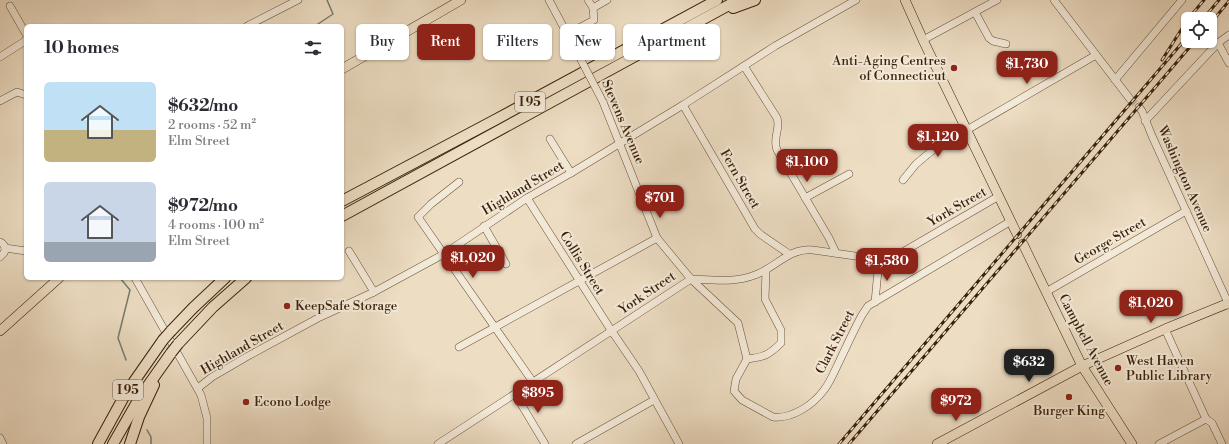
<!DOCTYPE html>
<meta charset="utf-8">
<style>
:root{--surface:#fff;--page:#f2f2f3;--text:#2b2b33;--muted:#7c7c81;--accent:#8f2418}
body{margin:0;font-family:"Libre Bodoni",serif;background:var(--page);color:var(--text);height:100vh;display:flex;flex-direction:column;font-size:15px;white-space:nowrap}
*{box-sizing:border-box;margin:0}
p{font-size:13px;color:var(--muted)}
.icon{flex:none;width:22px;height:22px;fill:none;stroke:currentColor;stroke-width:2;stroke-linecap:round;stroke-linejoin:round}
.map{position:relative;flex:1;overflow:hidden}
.details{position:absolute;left:24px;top:24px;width:320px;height:256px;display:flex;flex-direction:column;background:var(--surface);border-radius:6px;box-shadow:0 1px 3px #0004}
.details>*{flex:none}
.guide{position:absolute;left:356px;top:24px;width:380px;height:36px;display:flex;gap:8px}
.fabs{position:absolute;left:1181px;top:12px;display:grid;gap:8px}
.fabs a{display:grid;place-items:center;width:36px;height:36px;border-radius:6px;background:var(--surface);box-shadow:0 1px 3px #0004;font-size:20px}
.price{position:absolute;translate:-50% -34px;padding:0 9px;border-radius:8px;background:var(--accent);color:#fff;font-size:13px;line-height:26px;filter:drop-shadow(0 1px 2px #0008)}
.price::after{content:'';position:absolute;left:50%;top:24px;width:12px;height:9px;margin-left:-6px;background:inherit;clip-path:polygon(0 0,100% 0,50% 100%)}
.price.active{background:#222;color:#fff}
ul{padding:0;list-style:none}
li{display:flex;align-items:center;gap:12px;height:100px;padding:0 20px}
li span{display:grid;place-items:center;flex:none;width:112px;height:80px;border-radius:6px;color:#555}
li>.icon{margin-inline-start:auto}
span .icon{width:48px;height:48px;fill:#fffc;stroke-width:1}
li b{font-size:17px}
h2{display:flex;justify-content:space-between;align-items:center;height:48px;padding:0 20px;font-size:17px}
.chip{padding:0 14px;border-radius:6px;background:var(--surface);box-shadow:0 1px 3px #0004;font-size:14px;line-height:36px}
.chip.active{background:var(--accent);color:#fff}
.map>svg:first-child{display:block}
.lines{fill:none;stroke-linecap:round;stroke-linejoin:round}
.stream{stroke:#737e6f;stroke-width:1.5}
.minor-tunnel{stroke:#c9b79e;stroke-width:7;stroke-dasharray:7 3.5;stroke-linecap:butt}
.minor-casing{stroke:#685038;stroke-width:8}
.major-casing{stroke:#3b210a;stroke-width:10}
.highway-casing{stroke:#3b210a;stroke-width:12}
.minor{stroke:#f3e9d8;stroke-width:7}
.major{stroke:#edddc3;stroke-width:9}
.highway{stroke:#edddc3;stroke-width:10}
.rail-casing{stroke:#3b210a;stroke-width:3}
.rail{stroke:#f3e9d8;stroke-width:1.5;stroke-dasharray:4.5;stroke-linecap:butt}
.minor-bridge-casing{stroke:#685038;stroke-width:8;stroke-linecap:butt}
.highway-bridge-casing{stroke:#3b210a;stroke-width:12;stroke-linecap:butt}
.minor-bridge{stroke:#f3e9d8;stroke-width:7}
.highway-bridge{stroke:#edddc3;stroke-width:10}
.poi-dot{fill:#8f2418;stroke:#f3e9d8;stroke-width:1.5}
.labels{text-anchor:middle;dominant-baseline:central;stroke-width:4;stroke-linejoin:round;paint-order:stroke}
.shield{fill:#f3e9d8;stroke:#725d48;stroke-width:1}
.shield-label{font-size:12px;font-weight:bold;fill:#3b210a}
.poi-label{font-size:13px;fill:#3b210a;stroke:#f3e9d8;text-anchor:start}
.street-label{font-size:13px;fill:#3b210a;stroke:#f3e9d8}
</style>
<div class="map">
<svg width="1229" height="444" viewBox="0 0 1229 444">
<rect width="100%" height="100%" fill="#edddc3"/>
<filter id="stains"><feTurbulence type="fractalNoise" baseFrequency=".005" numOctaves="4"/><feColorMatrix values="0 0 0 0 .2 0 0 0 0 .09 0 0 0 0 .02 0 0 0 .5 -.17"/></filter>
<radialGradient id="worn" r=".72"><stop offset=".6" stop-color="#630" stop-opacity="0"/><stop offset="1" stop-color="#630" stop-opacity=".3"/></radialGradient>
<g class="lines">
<g class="stream">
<polyline points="315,26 333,14 327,0"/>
<polyline points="120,278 130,290 118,338 126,360"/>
<polyline points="147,430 151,437 151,444"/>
</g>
<polyline class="minor-tunnel" points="1130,99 1139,107"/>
<defs>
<g id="minor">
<polyline points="549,0 579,56"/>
<polyline points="1054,0 1130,99"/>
<polyline points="10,6 26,34"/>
<polyline points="593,8 607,0"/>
<polyline points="975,12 989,38 993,41 1006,44"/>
<polyline points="247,26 298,0"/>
<polyline points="567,34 594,20 593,8 588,0"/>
<polyline points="923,40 997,0"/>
<polyline points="1218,43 1229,63"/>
<polyline points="0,57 25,41 26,39"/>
<path d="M744,66L777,118C781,129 772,138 777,150L829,238L836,253"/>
<polyline points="1115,80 1182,0"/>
<polyline points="0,101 17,92 26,95"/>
<path d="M603,102L657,238L691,279L738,323L747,359C764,357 769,355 781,343V330L765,299L766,270"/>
<polyline points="683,105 755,229 760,234 789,254"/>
<polyline points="1139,107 1142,111 1152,136 1229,305"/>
<polyline points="1145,121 1218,43 1229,35"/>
<polyline points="550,139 571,173"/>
<polyline points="903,180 916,164 934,149 1096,55"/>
<polyline points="459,182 431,204 418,217 533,382"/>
<polyline points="527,198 609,327 639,371 679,444"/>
<polyline points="805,198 849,174"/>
<polyline points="484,226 506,264"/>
<path d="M0,242C5,244 6,249 4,253L0,257"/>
<polyline points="5,248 26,251"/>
<polyline points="349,251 374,292"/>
<polyline points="135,278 201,395 207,418 207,444"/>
<polyline points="1046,292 1186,211"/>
<polyline points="875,302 879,260"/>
<polyline points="1165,329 1206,419 1212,423 1222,444"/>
<polyline points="459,347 657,238"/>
<path d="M747,359L736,379L734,391L742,400L773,417C792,419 813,405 824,390C831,381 835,370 840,360C847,345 854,330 862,315L868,306L1011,221"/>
<polyline points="198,388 212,377 248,356 320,317 374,292 444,254 527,198 571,173 683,105 775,46 856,0"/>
<polyline points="515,394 545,444"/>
<polyline points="0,438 3,444"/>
<path d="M438,444L691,279C713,280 734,283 755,275C777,267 788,248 813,250L883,260H889L999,196"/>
<polyline points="576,444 654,400"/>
<polyline points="1159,444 1206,419"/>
</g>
<g id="major">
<polyline points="905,0 923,40 1017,234"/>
<polyline points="342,69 461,0"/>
<polyline points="1023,244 1082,366 1132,444"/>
<polyline points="0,331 59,278"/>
<polyline points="937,444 1082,366 1165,329 1229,303"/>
</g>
<g id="highway">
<polyline points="733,8 755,0"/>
<polyline points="342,201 493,121 717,0"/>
<polyline points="342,216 738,0"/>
<polyline points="171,331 193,308 225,278"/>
<polyline points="178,344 213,307 246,278"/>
<polyline points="98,444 126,393 163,340"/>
<polyline points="113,444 140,397 171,353"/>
<polyline points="130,444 139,417 154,385"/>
</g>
</defs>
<use href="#minor" class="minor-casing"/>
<use href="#major" class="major-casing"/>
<use href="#highway" class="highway-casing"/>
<use href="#minor" class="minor"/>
<use href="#major" class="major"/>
<use href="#highway" class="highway"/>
<defs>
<g id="rail">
<polyline points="1188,19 1204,0"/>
<polyline points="1203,19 1219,0"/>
<polyline points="1210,24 1229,1"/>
<polyline points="1162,60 1188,19"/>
<polyline points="839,444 1188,36"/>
<polyline points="849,444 1195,41"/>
</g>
</defs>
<use href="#rail" class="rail-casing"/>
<use href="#rail" class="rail"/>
<defs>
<polyline id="minor-bridge" points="579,56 603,102"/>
<g id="highway-bridge">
<polyline points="163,340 171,331"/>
<polyline points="171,353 178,344"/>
</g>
</defs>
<use href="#minor-bridge" class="minor-bridge-casing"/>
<use href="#highway-bridge" class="highway-bridge-casing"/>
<use href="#minor-bridge" class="minor-bridge"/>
<use href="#highway-bridge" class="highway-bridge"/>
</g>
<g class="poi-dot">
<circle cx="954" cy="68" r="4"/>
<circle cx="287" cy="306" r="4"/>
<circle cx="1118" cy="368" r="4"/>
<circle cx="1069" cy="397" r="4"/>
<circle cx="246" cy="402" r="4"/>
</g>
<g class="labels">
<g class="shield">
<rect x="515" y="92" width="30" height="20" rx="3"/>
<rect x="113" y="380" width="30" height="20" rx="3"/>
</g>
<g class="shield-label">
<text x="530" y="102">I 95</text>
<text x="128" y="390">I 95</text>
</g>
<g class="poi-label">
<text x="946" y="61" text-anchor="end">Anti-Aging Centres<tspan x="946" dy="15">of Connecticut</tspan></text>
<text x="295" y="306">KeepSafe Storage</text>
<text x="1126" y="361">West Haven<tspan x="1126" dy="15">Public Library</tspan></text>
<text x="254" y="402">Econo Lodge</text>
<text x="1069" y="411" text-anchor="middle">Burger King</text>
</g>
<g class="street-label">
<text transform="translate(623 122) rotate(67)">Stevens Avenue</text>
<text transform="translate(740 179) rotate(60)">Fern Street</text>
<text transform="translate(1185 179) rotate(66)">Washington Avenue</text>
<text transform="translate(523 188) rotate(-31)">Highland Street</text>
<text transform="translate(957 207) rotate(-30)">York Street</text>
<text transform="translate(1110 241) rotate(-30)">George Street</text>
<text transform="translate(582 263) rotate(58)">Collis Street</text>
<text transform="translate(647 293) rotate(-34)">York Street</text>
<text transform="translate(1086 340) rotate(62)">Campbell Avenue</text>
<text transform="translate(835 342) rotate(-63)">Clark Street</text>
<text transform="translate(242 348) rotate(-30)">Highland Street</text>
</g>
</g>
<rect width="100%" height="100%" filter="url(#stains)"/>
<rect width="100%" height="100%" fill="url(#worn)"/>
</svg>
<div class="fabs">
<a><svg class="icon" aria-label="locate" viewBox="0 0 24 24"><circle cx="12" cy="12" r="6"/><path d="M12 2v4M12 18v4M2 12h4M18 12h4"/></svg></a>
</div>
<b class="price" style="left:1027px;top:85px">$1,730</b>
<b class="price" style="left:938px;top:158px">$1,120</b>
<b class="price" style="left:807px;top:183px">$1,100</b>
<b class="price" style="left:660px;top:219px">$701</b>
<b class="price" style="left:473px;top:279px">$1,020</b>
<b class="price" style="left:887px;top:282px">$1,580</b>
<b class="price" style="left:1151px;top:324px">$1,020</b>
<b class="price active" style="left:1029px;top:383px">$632</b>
<b class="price" style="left:538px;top:414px">$895</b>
<b class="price" style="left:956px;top:422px">$972</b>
<div class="guide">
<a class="chip">Buy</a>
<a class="chip active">Rent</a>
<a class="chip">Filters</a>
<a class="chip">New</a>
<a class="chip">Apartment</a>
</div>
<section class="details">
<h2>10 homes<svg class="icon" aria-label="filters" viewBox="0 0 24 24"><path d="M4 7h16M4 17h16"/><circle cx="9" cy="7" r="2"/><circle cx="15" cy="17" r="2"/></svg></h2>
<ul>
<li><span style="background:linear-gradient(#bfe0f5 60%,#c2b280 0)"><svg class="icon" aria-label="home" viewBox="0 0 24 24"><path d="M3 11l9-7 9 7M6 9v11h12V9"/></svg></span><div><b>$632/mo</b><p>2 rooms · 52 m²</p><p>Elm Street</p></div></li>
<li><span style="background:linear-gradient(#c9d6e8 75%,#9aa5b1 0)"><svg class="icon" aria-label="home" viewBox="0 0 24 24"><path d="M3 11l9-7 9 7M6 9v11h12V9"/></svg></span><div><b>$972/mo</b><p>4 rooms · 100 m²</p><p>Elm Street</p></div></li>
</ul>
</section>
</div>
